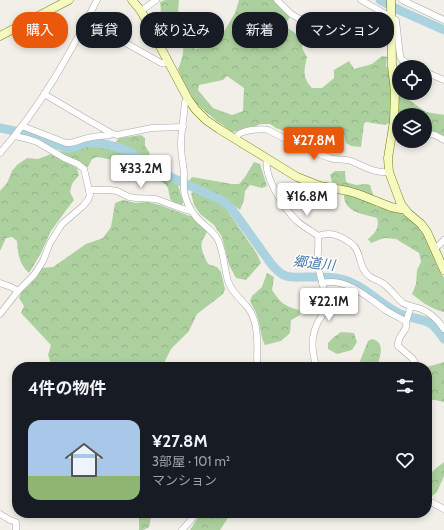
<!DOCTYPE html>
<html lang="ja">
<meta charset="utf-8">
<style>
:root{--surface:#171b24;--page:#242831;--text:#f1f3f6;--muted:#9ea1a6;--accent:#ea580c}
body{margin:0;font-family:Cabin,"Noto Sans JP",sans-serif;background:var(--page);color:var(--text);height:100vh;display:flex;flex-direction:column;font-size:15px;white-space:nowrap}
*{box-sizing:border-box;margin:0}
p{font-size:13px;color:var(--muted)}
.icon{flex:none;width:22px;height:22px;fill:none;stroke:currentColor;stroke-width:2;stroke-linecap:round;stroke-linejoin:round}
.map{position:relative;flex:1;overflow:hidden}
.details{position:absolute;left:12px;top:362px;width:420px;height:156px;display:flex;flex-direction:column;background:var(--surface);border-radius:16px;box-shadow:0 2px 6px #0003}
.details>*{flex:none}
.guide{position:absolute;left:12px;top:12px;width:420px;height:36px;display:flex;gap:8px}
.buttons{position:absolute;left:392px;top:60px;display:grid;gap:8px}
.buttons a{display:grid;place-items:center;width:40px;height:40px;border-radius:50%;background:var(--surface);box-shadow:0 2px 6px #0003;font-size:20px}
.price{position:absolute;translate:-50% -34px;padding:0 9px;border-radius:4px;background:#fff;color:#222;font-size:13px;line-height:26px;filter:drop-shadow(0 1px 2px #0008)}
.price::after{content:'';position:absolute;left:50%;top:24px;width:12px;height:9px;margin-left:-6px;background:inherit;clip-path:polygon(0 0,100% 0,50% 100%)}
.price.on{background:var(--accent);color:#fff}
ul{padding:0;list-style:none}
li{display:flex;align-items:center;gap:12px;height:100px;padding:0 16px}
li span{display:grid;place-items:center;flex:none;width:112px;height:80px;border-radius:12px;color:#555}
li>.icon{margin-inline-start:auto}
span .icon{width:48px;height:48px;fill:#fffc;stroke-width:1}
li b{font-size:17px}
h2{display:flex;justify-content:space-between;align-items:center;height:48px;padding:0 16px;font-size:17px}
.pill{padding:0 14px;border-radius:16px;background:var(--surface);box-shadow:0 2px 6px #0003;font-size:14px;line-height:36px}
.pill.on{background:var(--accent);color:#fff}
.map>svg:first-child{display:block}
.forest{fill:url(#forest-crowns);fill-rule:evenodd}
.lines{fill:none;stroke-linecap:round;stroke-linejoin:round}
.river{stroke:#aad3df;stroke-width:9}
.street-casing{stroke:#a9a9a9;stroke-width:7}
.secondary-casing{stroke:#707d05;stroke-width:9}
.street{stroke:#fff;stroke-width:6}
.secondary{stroke:#f7fabf;stroke-width:8}
.labels{text-anchor:middle;dominant-baseline:central;stroke-width:3;stroke-linejoin:round;paint-order:stroke}
.water-label{font-size:14px;font-style:italic;fill:#4a7aab;stroke:#fff}
</style>
<div class="map">
<svg width="444" height="530" viewBox="0 0 444 530">
<defs>
<pattern id="forest-crowns" width="20" height="18" patternUnits="userSpaceOnUse"><rect width="20" height="18" fill="#add19e"/><path d="M2 6a3 3 0 1 1 6 0M12 15a3 3 0 1 1 6 0" fill="none" stroke="#95b388"/></pattern>
</defs>
<rect width="100%" height="100%" fill="#f2efe9"/>
<g class="forest">
<path d="M165,0H179L178,14L184,23L195,49L216,45L235,13L239,0H275L290,17L286,23L288,28L303,39L302,48L307,57C304,70 302,77 312,88H322L334,78V70L349,61L354,69L372,64L382,56L387,57L386,66L390,70L392,93L402,95L426,112L444,115V139L425,131V115H399V122L394,121L385,125L366,122L364,124L361,147L351,146L346,143L344,134L340,135L337,137L332,136L328,135L326,140L315,139L311,147L301,144L287,132L276,128L270,124H261L246,130L232,132C221,124 210,116 200,107C190,97 183,82 178,69C195,29 166,40 156,15L161,11L160,2ZM227,76L244,88L243,111L232,115L213,108L198,90L199,85L223,80Z"/>
<polygon points="141,135 145,138 145,146 149,152 152,161 149,167 170,179 178,185 183,202 182,205 175,204 170,199 168,188 165,184 146,172 123,167 114,160 97,157 92,159 88,167 79,162 61,153 60,151 69,152 76,151 84,147 96,145 110,147 116,142 119,138"/>
<path d="M51,154L77,168L79,175L72,184L70,192L74,200L67,209L51,231L40,255L29,273C19,264 18,254 17,241L12,237L6,238L0,251V191L7,183L12,171L17,165L27,158L38,159Z"/>
<polygon points="254,162 260,164 267,186 262,188 250,185 245,191 244,200 240,210 223,197 189,181 192,177 232,184 239,184 245,177"/>
<path d="M335,171H345L346,182L356,185L365,184L370,185L373,195L372,203L377,207L394,210L406,216L416,224L425,234L430,246L436,264L444,278V312C431,309 422,302 412,294L416,284L417,270L421,262L419,253L396,239L384,238L371,243L368,239C375,233 380,228 377,218C364,214 346,213 344,197C344,194 344,190 345,187L332,182L330,175Z"/>
<polygon points="194,192 212,199 225,207 257,254 261,263 246,280 236,278 229,265 222,237 214,225 200,214 194,205 191,193"/>
<path d="M123,200L136,203L148,202L160,205L187,215L193,217L207,230C207,234 205,235 203,239C199,247 204,256 208,264L217,267L221,272L225,289L223,294L197,314L189,331L171,349L165,361L163,367H52L48,355L51,345L21,313L24,306L19,298L21,293L36,278L42,268L53,267L86,244L103,238L111,227L115,203Z"/>
<path d="M267,273L274,277L272,290C281,303 284,306 299,310L300,315L291,320L290,333L281,341L265,345C261,340 260,323 257,316C256,311 252,306 250,301L252,296L262,287Z"/>
<polygon points="341,332 354,333 357,342 352,350 337,354 328,349 328,343 334,337"/>
<path d="M372,339C386,342 380,357 377,367H358L362,356L368,341Z"/>
<polygon points="444,362 444,402 435,400 427,400 427,367"/>
<path d="M444,462V476L437,492L432,496L427,493C427,474 430,473 444,462Z"/>
<polygon points="139,513 152,513 149,527 143,530 139,530"/>
<polygon points="201,513 231,513 220,530 190,530"/>
</g>
<g class="lines">
<g class="river">
<polyline points="380,0 399,10 444,30"/>
<path d="M0,128L24,133L67,148H72L85,143L93,142L105,144L117,147L130,152L142,161L164,174L221,200L228,205L234,212L272,265C276,269 280,274 286,276C292,278 298,277 304,277C316,277 329,276 341,279C363,284 378,303 398,313C408,318 420,318 430,323C436,327 440,333 444,339"/>
</g>
<defs>
<g id="street">
<polyline points="277,0 291,14 298,18 342,33 351,35 365,36 391,34"/>
<polyline points="361,0 396,20 400,56 402,60 415,67"/>
<polyline points="402,0 444,20"/>
<polyline points="141,11 156,0"/>
<polyline points="87,21 161,63 168,63"/>
<polyline points="425,72 444,80"/>
<polyline points="44,94 88,120 111,133 117,135 152,128 183,127"/>
<path d="M188,99L185,102C184,116 181,131 181,145C181,154 183,163 184,172C184,180 183,189 185,196C188,206 193,215 201,222C207,228 214,232 218,240C224,252 224,268 228,281C232,293 241,299 248,308C260,323 257,349 257,367"/>
<path d="M22,126L66,143C74,144 80,139 88,138C95,136 103,136 110,135L111,133"/>
<polyline points="425,133 429,134 435,135 444,140"/>
<path d="M235,139C236,137 238,135 239,134C245,130 262,128 268,130C289,141 311,152 333,159C339,160 345,159 351,161C363,166 376,174 389,172"/>
<path d="M0,153C40,108 70,54 97,0"/>
<path d="M267,159C263,176 285,210 297,221C303,227 311,230 318,236C319,245 317,255 318,265C320,278 325,291 328,305C326,312 321,316 318,322C310,339 312,349 316,367"/>
<polyline points="89,190 110,190 117,191 129,197 136,198 156,199 183,209 191,211"/>
<path d="M318,236C331,231 341,236 352,244C362,252 358,268 369,276C374,280 381,281 385,285C392,291 397,298 403,303C408,306 415,307 421,309C431,313 438,320 444,329"/>
<polyline points="435,248 438,246 444,240"/>
<polyline points="0,283 11,287 18,291"/>
<path d="M322,283C347,277 368,298 387,311C393,315 400,317 406,322C409,331 397,334 398,346L412,358L414,361L412,367"/>
<polyline points="0,314 18,291 34,275 43,261 50,243 62,224 83,206 88,200 90,195 84,169 78,164 64,158 37,142 28,139 15,136"/>
<polyline points="406,322 410,309 410,306"/>
<polyline points="427,500 444,509"/>
<polyline points="0,514 10,520 16,522 16,530"/>
<polyline points="182,530 192,519 195,513"/>
</g>
<g id="secondary">
<polyline points="132,0 141,11 146,20 188,99 196,110 206,120 219,129 297,177 320,186 348,191 358,194 391,207 401,209 404,209"/>
<polyline points="391,0 392,66 395,92 394,121 388,158 389,172 401,204 408,213 421,224 427,232 444,270"/>
<polyline points="0,36 69,0"/>
</g>
</defs>
<use href="#street" class="street-casing"/>
<use href="#secondary" class="secondary-casing"/>
<use href="#street" class="street"/>
<use href="#secondary" class="secondary"/>
</g>
<g class="labels">
<g class="water-label">
<text transform="translate(314 263) rotate(6)">郷道川</text>
</g>
</g>
</svg>
<div class="buttons">
<a><svg class="icon" aria-label="locate" viewBox="0 0 24 24"><circle cx="12" cy="12" r="6"/><path d="M12 2v4M12 18v4M2 12h4M18 12h4"/></svg></a>
<a><svg class="icon" aria-label="layers" viewBox="0 0 24 24"><path d="M12 4l9 5-9 5-9-5zM3 14l9 5 9-5"/></svg></a>
</div>
<b class="price on" style="left:314px;top:161px">¥27.8M</b>
<b class="price" style="left:141px;top:189px">¥33.2M</b>
<b class="price" style="left:307px;top:217px">¥16.8M</b>
<b class="price" style="left:329px;top:322px">¥22.1M</b>
<div class="guide">
<a class="pill on">購入</a>
<a class="pill">賃貸</a>
<a class="pill">絞り込み</a>
<a class="pill">新着</a>
<a class="pill">マンション</a>
</div>
<section class="details">
<h2>4件の物件<svg class="icon" aria-label="filters" viewBox="0 0 24 24"><path d="M4 7h16M4 17h16"/><circle cx="9" cy="7" r="2"/><circle cx="15" cy="17" r="2"/></svg></h2>
<ul>
<li><span style="background:linear-gradient(#a9c7e8 70%,#8fb573 0)"><svg class="icon" aria-label="home" viewBox="0 0 24 24"><path d="M3 11l9-7 9 7M6 9v11h12V9"/></svg></span><div><b>¥27.8M</b><p>3部屋 · 101 m²</p><p>マンション</p></div><svg class="icon" aria-label="heart" viewBox="0 0 24 24"><path d="M12 20l-8-8c-3-5 5-10 8-4 3-6 11-1 8 4z"/></svg></li>
</ul>
</section>
</div>
